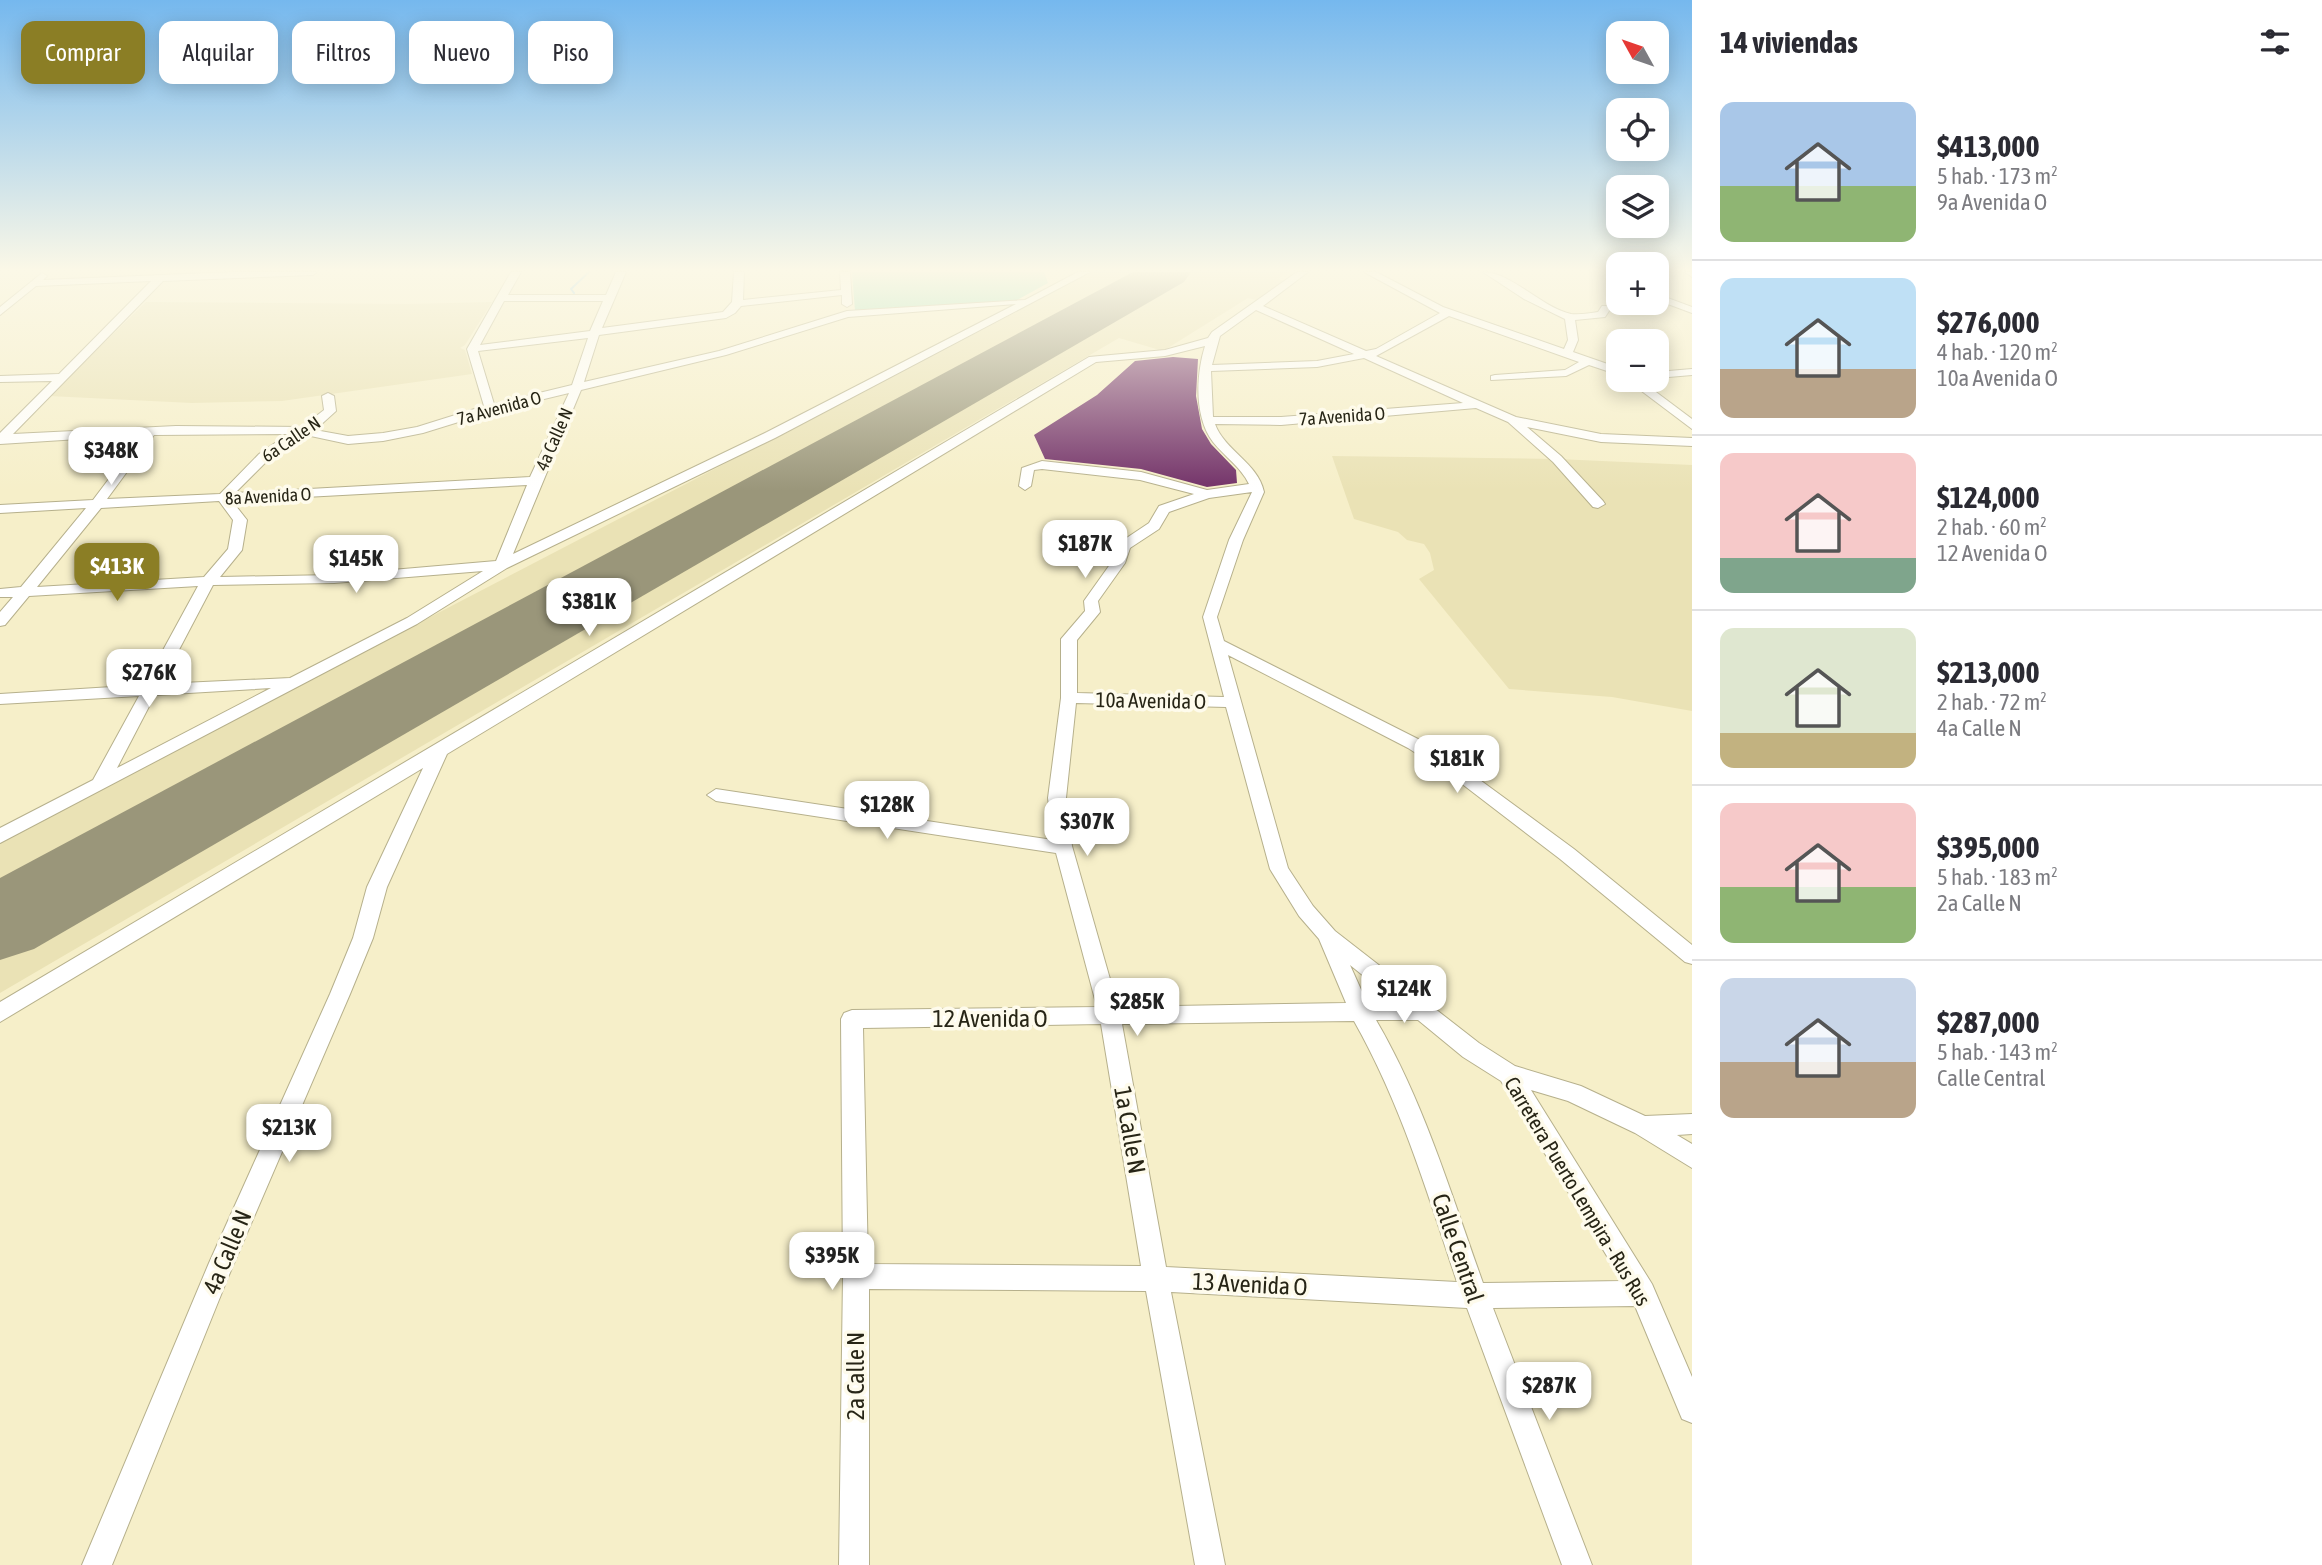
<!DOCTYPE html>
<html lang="es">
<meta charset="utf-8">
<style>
:root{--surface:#fff;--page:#f2f2f3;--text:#2b2b33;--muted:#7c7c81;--line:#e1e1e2;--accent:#8b7e25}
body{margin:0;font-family:"Asap Condensed",sans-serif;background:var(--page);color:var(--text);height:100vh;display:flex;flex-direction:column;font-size:26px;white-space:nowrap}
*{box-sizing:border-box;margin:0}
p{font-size:23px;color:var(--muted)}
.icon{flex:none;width:38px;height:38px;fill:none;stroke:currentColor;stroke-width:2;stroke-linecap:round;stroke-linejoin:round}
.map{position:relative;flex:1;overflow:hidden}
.details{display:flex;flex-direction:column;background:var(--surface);width:630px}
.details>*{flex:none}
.banner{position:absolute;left:21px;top:21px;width:665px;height:63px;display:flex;gap:14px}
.needle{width:46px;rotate:310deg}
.fabs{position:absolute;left:1606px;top:21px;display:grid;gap:14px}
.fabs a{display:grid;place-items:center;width:63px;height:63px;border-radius:14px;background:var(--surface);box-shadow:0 4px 18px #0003;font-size:35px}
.price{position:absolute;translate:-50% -60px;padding:0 16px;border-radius:14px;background:#fff;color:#222;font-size:23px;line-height:46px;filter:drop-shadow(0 2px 4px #0008)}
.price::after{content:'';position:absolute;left:50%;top:42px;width:21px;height:16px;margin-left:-10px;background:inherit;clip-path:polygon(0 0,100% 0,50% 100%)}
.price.on{background:var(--accent);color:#fff}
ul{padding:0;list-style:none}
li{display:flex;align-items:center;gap:21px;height:175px;padding:0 28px}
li+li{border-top:2px solid var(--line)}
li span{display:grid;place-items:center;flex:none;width:196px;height:140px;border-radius:14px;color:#555}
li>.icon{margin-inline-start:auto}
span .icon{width:84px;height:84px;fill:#fffc;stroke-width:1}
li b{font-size:30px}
h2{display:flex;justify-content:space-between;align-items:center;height:84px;padding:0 28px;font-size:30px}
.pill{padding:0 24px;border-radius:14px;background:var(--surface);box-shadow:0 4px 18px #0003;font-size:24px;line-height:63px}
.pill.on{background:var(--accent);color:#fff}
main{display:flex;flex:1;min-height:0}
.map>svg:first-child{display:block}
.built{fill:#eae2b5}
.green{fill:#9be0b7}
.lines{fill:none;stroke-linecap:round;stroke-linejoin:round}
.stream{stroke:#6abef8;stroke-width:2}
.runway{fill:#9a967a;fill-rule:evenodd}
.building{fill:#723168}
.minor-casing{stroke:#b6b08c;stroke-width:2}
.minor{fill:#fff;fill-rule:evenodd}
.labels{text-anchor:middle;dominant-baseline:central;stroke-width:7;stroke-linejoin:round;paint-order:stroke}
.far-street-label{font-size:18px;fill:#272516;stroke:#fefbec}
.street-label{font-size:21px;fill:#272516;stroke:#fefbec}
.near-street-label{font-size:24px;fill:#272516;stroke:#fefbec}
</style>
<main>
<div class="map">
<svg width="1692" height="1565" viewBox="0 0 1692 1565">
<rect width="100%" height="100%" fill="#f6efc9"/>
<g class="built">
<polygon points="1093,272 1288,272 1278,279 1284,281 1256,300 1248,298 1163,351 1119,338 0,993 0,841"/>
<polygon points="146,302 408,304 492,302 465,345 460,348 465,350 472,374 282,401 192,403 49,396"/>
<polygon points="1332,456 1557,459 1692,465 1692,711 1612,697 1509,689 1419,579 1434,570 1430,553 1424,544 1407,540 1398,532 1354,519"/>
</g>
<polygon class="green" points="852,272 1044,272 1048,283 1017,300 855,311"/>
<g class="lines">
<polyline class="stream" points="574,293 571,289 589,272"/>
<polygon class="runway" points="1133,272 1191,272 1184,282 34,949 0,960 0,878"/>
</g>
<polygon class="building" points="1173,357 1198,359 1196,396 1202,429 1211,444 1236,470 1237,483 1207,487 1141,469 1045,459 1034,435 1097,395 1135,361"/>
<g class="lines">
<defs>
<g id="minor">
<path d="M233,272H317L313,275L163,281L13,434L176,426L302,427L324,410L322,396L328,393L334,396L336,411L315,430L348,436L383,433L417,427L484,406L467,349L511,272H521L508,295H606L616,272H626L602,328L723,312L732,302L734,272H744L743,300L841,290L840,272H850L852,304L847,307L842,304V295L741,306L735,313L726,318L599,335L584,382L719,351L847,311L1025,300L1078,272H1090L775,438L507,568L417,624L0,843V828L93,780L139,696L0,704V694L144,685L198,586L29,596L5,625L0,626V612L13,597H0V589L21,587L86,508L0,513V505L93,500L142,435L0,444V433L52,381L0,382V376L59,374L151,281L36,286L0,315V307L42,273L47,276L43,280ZM504,301H603L590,331L480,345ZM1016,304L767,432L513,554L581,390L726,355L848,317ZM588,338L572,385L494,404L478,351ZM569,393L530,477L235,493L268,460L306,435L348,444L383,441L423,433L494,411ZM288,434L259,454L220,494L107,499L154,435ZM527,485L496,561L334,575L220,577L242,550L247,520L232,501ZM219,501L233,520L228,549L204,577L37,587L101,508ZM483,571L407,618L290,678L161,684L213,585L334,583ZM271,688L117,768L155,695Z"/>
<path d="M1297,272H1308L1263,306L1366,351L1376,349L1440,313L1364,272H1376L1443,307L1564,349L1568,340L1565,319L1524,299L1483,272C1511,272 1541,307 1571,314C1579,315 1590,313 1598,312L1602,306H1610L1611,308L1605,317L1575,320L1578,340L1573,352L1619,368V375L1589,365L1566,376L1491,380V376L1495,375L1565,370L1579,362L1449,316L1376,356L1516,417L1601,434L1692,438V446L1601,442L1527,427L1561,456L1603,501L1605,504L1598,508L1593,507L1553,462L1508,422L1476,408L1281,425L1215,424C1225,451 1258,463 1264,492L1243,540L1217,617L1224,641L1420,740L1465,769L1574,849L1692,945V964L1685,962L1560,859L1453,777L1408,748L1228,655L1288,868L1313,906L1335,931L1479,1043L1515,1066L1581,1086L1645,1116L1692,1114V1134L1677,1135L1692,1144V1168L1635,1133L1568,1101L1531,1090L1652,1284L1692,1377V1423L1682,1419L1635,1306L1493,1308L1592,1565H1562L1467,1308L1171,1292L1225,1565H1195L1146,1291L869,1289V1565H839L843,1276L841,1019L844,1013L852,1010L1097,1007L1056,853L716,801L707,795L716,789L1053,840L1048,798L1061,698V639L1085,611L1084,601L1111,563L1119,543L1149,523L1159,506L1194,494L1140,480L1042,469L1034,470L1031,486L1025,490L1019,486L1022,468L1042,461L1141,472L1207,490L1249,484C1241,467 1225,457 1213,442C1194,417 1196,375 1205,346L1165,356L1096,362L447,754L387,887L373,938L350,994L229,1275L112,1565H82L209,1263L330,994L353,938L367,887L423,768L0,1022V1002L1089,357L1165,350L1208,338L1212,332ZM1256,310L1354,354L1317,361L1212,365L1220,336ZM1364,358L1463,403L1281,417H1213L1211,371L1317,367ZM1252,492L1229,540L1203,617L1224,697L1077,693V640L1100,612L1098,601L1125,563L1130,548L1159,529L1169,512L1209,498ZM1076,703L1226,707L1270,869L1299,916L1319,939L1346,1003L1118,1007L1072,846L1066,798ZM1350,965L1397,1003H1367ZM1376,1020H1418L1463,1057L1501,1081L1622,1281L1483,1283C1451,1194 1424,1102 1376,1020ZM1354,1021C1401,1104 1427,1192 1457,1282L1166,1267L1122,1024ZM1101,1024L1141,1266L868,1264L863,1028Z"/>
<polygon points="1614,272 1619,272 1619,276"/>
<polygon points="1685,272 1692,272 1692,277"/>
<polygon points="1657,294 1692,307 1692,313 1657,300"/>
<polygon points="1692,369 1692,375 1657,378 1657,372"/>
<polygon points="1627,380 1640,380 1692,419 1692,429"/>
</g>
</defs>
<use href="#minor" class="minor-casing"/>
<use href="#minor" class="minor"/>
</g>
<linearGradient id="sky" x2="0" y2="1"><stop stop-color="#75b8ee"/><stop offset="0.55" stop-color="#fbf8e7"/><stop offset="1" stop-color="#fbf8e7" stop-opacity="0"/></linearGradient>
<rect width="1692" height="491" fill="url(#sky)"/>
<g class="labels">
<g class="far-street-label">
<text transform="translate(499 408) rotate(-15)">7a Avenida O</text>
<text transform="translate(1342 416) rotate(-4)">7a Avenida O</text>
<text transform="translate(291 439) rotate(-34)">6a Calle N</text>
<text transform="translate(554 439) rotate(-66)">4a Calle N</text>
<text transform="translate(268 496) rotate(-3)">8a Avenida O</text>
</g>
<g class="street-label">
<text transform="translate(1151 700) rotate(1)">10a Avenida O</text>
<text transform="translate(1578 1191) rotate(59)">Carretera Puerto Lempira - Rus Rus</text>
</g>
<g class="near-street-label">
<text x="990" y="1018">12 Avenida O</text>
<text transform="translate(1130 1130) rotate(80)">1a Calle N</text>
<text transform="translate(1458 1248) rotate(71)">Calle Central</text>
<text transform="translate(227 1252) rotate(-67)">4a Calle N</text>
<text transform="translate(1250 1284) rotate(3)">13 Avenida O</text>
<text transform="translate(855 1376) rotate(-90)">2a Calle N</text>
</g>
</g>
</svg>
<div class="fabs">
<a><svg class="needle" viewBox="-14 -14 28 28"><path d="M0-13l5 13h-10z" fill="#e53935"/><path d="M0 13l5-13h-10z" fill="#7c7c81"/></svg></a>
<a><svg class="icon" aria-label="locate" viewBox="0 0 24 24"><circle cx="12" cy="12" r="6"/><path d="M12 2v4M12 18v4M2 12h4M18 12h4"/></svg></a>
<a><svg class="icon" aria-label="layers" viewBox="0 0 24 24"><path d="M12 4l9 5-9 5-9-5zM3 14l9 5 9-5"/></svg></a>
<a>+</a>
<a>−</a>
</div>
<b class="price" style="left:111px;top:487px">$348K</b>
<b class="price" style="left:1085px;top:580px">$187K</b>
<b class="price" style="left:356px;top:595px">$145K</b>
<b class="price on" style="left:117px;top:603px">$413K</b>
<b class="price" style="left:589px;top:638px">$381K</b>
<b class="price" style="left:149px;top:709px">$276K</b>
<b class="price" style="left:1457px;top:795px">$181K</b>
<b class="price" style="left:887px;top:841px">$128K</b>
<b class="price" style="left:1087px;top:858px">$307K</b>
<b class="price" style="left:1404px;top:1025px">$124K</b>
<b class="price" style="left:1137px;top:1038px">$285K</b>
<b class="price" style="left:289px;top:1164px">$213K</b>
<b class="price" style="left:832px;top:1292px">$395K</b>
<b class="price" style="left:1549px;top:1422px">$287K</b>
<div class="banner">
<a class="pill on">Comprar</a>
<a class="pill">Alquilar</a>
<a class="pill">Filtros</a>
<a class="pill">Nuevo</a>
<a class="pill">Piso</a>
</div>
</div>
<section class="details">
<h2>14 viviendas<svg class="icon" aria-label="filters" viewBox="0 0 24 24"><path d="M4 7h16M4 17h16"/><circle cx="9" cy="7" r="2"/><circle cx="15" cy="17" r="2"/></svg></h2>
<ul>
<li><span style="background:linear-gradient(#a9c7e8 60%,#8fb573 0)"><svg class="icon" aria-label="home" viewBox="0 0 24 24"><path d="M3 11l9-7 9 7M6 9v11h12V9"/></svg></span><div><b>$413,000</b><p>5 hab. · 173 m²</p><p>9a Avenida O</p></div></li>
<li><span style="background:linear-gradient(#bfe0f5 65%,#b9a48a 0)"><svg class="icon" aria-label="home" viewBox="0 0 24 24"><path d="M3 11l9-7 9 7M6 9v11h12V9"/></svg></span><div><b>$276,000</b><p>4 hab. · 120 m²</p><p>10a Avenida O</p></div></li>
<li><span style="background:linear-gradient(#f6c9c9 75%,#7fa58c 0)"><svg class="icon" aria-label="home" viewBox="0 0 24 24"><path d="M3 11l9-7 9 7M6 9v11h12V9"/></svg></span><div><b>$124,000</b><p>2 hab. · 60 m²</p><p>12 Avenida O</p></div></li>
<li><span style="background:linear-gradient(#dfe7d0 75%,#c2b280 0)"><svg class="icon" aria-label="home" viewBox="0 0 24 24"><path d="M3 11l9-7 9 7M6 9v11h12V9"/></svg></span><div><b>$213,000</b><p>2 hab. · 72 m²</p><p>4a Calle N</p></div></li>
<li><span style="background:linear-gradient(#f6c9c9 60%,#8fb573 0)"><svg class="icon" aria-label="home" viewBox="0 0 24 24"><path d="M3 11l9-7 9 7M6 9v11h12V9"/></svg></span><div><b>$395,000</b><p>5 hab. · 183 m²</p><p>2a Calle N</p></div></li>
<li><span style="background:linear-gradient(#c9d6e8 60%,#b9a48a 0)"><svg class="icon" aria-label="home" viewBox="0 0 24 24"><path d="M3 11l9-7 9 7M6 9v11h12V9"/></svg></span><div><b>$287,000</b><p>5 hab. · 143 m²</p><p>Calle Central</p></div></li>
</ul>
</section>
</main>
